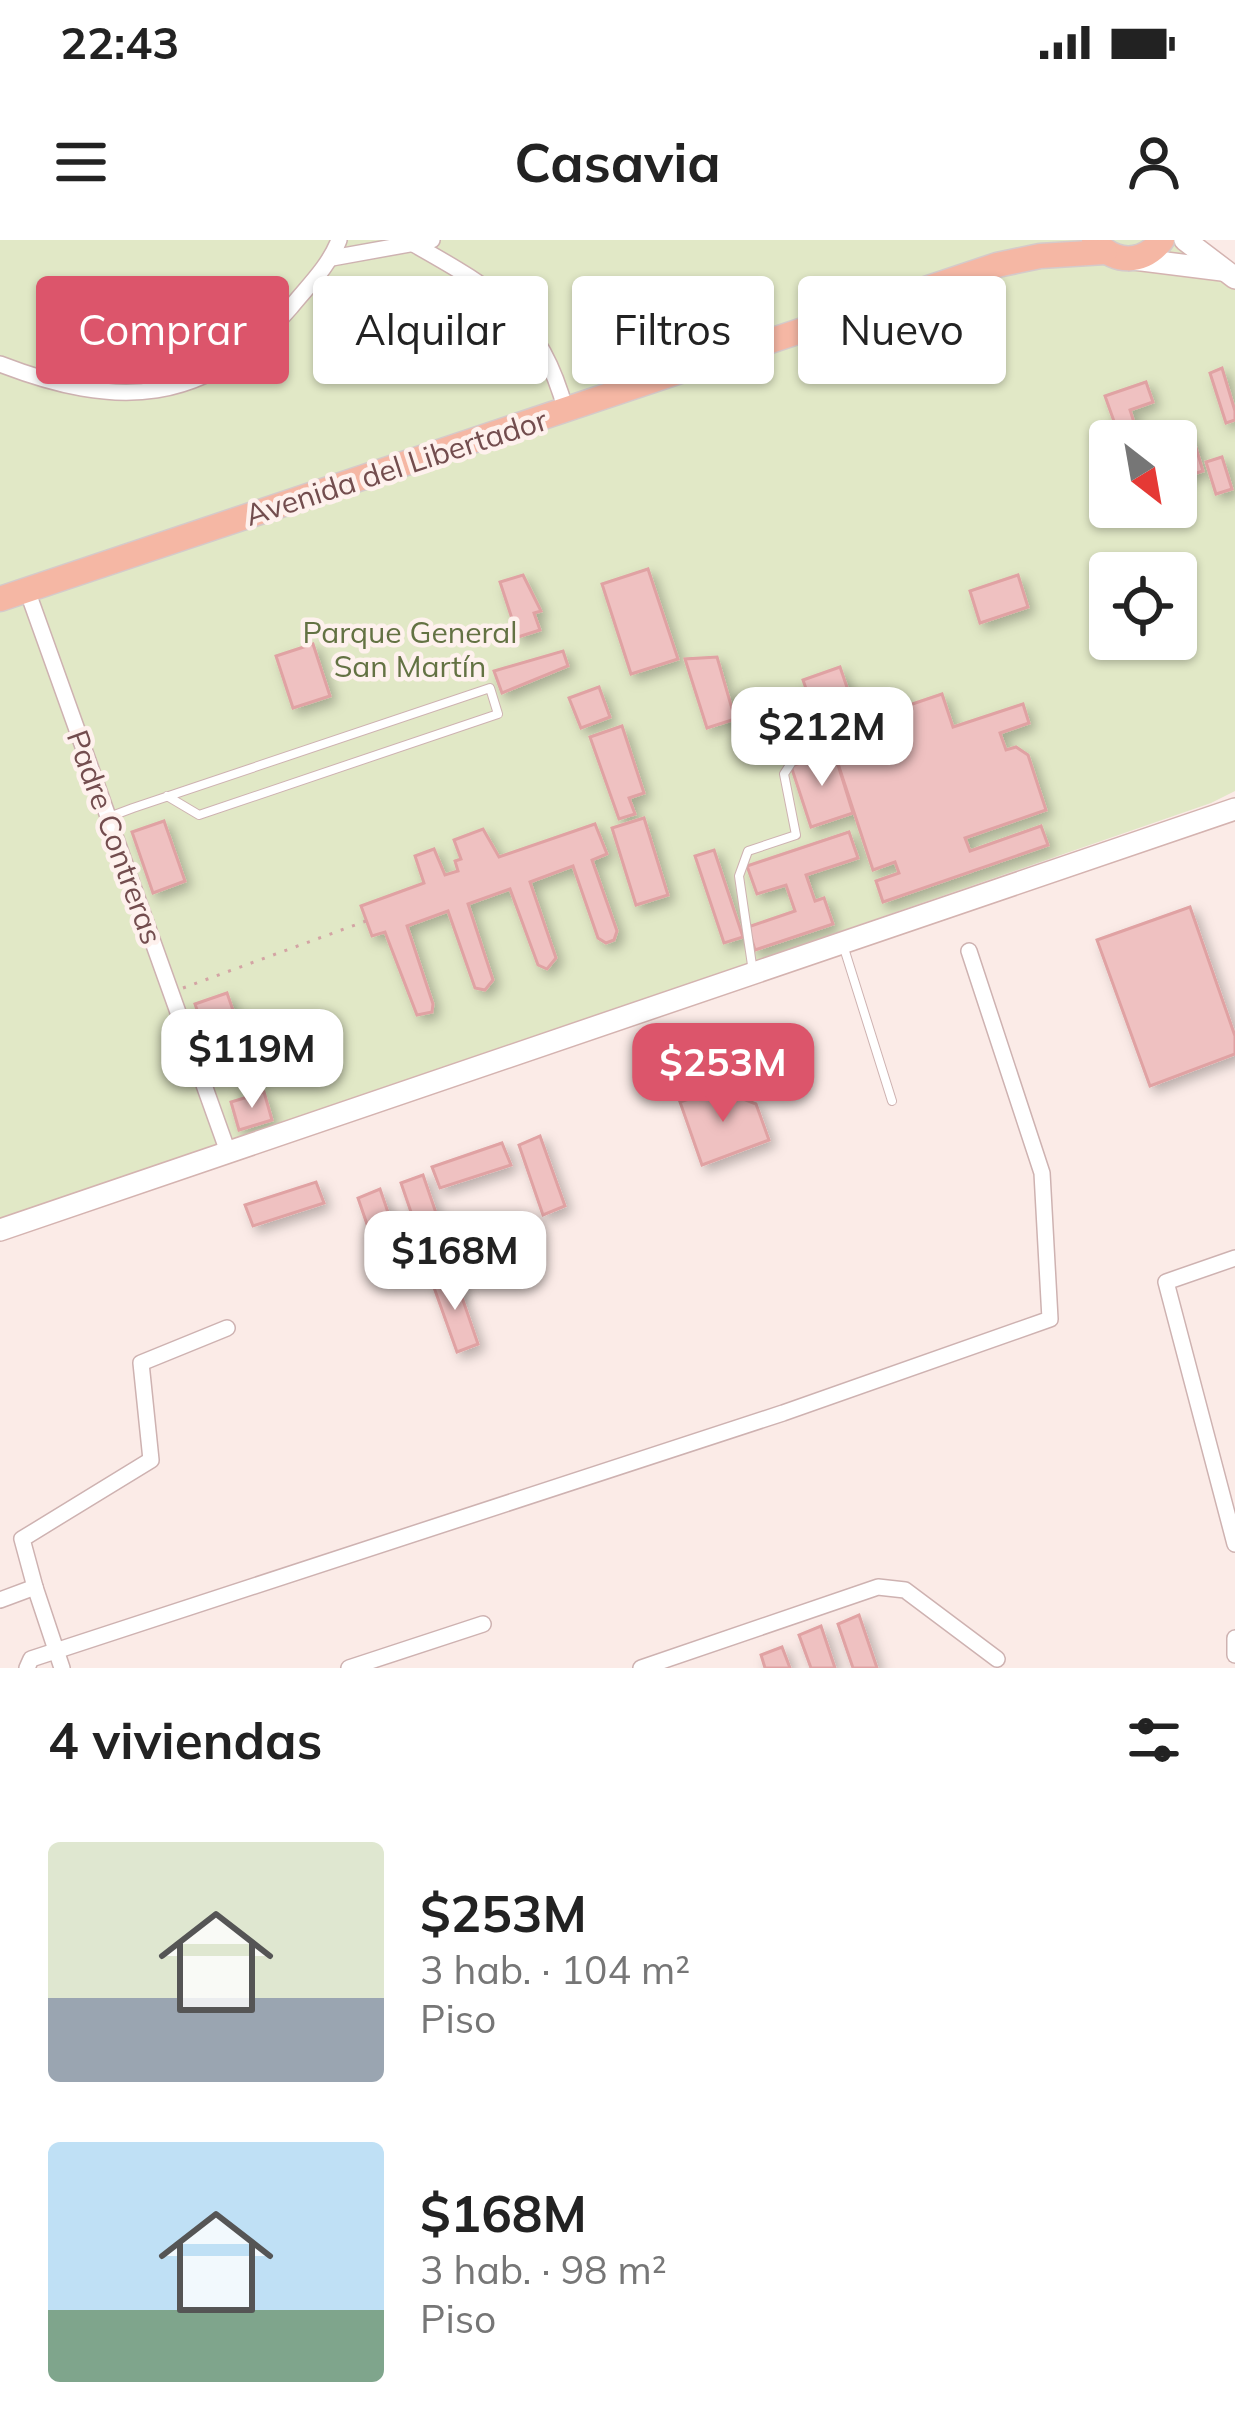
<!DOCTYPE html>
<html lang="es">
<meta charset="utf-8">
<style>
:root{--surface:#fff;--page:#f2f2f2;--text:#222;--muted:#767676;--accent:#dc556b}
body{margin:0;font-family:Mulish,sans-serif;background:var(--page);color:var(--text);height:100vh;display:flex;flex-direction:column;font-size:45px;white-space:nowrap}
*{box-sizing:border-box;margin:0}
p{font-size:39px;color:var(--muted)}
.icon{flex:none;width:66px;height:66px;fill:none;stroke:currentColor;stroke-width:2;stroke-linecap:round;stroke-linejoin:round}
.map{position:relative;height:1428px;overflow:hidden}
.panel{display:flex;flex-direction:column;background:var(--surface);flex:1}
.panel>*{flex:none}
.hud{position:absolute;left:36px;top:36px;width:1164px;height:108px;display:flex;gap:24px}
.needle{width:78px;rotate:149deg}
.buttons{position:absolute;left:1089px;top:180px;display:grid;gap:24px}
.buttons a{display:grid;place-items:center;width:108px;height:108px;border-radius:12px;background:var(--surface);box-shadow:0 3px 9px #0004;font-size:60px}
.price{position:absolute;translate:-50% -102px;padding:0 27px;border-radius:24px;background:#fff;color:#222;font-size:39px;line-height:78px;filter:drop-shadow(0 3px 6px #0008)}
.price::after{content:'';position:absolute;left:50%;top:72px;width:36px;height:27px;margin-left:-18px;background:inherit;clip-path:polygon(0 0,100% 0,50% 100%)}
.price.current{background:var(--accent);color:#fff}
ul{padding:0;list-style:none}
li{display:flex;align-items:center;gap:36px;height:300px;padding:0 48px}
li span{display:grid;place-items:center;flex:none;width:336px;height:240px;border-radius:12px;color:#555}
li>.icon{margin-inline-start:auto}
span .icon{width:144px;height:144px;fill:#fffc;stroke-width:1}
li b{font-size:51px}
h2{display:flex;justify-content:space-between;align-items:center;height:144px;padding:0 48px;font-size:51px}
.chip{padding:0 42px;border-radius:12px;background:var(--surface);box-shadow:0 3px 9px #0004;font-size:42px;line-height:108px}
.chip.current{background:var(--accent);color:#fff}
.status{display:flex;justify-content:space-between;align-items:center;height:84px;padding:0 60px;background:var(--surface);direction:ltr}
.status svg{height:33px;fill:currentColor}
header{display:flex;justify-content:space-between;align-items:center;height:156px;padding:0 48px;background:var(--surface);font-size:54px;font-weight:700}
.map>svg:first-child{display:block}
.green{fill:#e1e8c6;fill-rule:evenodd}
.building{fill:#efc1c1;stroke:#e0a2a3;stroke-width:3;filter:url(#shadow)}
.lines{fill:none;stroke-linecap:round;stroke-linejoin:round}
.lane-casing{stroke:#ceb2b1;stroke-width:10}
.street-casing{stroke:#ceb2b1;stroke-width:18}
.secondary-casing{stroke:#d4b3b0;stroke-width:24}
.primary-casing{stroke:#d5caca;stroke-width:27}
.path{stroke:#d3a4a4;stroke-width:3;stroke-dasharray:3 9;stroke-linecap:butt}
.lane{stroke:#fff;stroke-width:8}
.street{stroke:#fff;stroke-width:15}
.secondary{stroke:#fff;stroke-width:21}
.primary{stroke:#f5b7a4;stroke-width:24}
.labels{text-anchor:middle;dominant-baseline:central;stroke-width:9;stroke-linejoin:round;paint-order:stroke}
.street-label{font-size:30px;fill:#734d4e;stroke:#fef1ed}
.park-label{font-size:30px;fill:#637243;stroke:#fef1ed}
</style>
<div class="status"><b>22:43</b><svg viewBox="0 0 49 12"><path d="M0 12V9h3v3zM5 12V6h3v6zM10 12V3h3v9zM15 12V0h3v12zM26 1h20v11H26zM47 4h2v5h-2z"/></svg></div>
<header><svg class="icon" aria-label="menu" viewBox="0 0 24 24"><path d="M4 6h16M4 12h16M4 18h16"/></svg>Casavia<svg class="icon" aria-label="person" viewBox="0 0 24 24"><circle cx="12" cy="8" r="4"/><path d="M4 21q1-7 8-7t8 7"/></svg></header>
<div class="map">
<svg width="1235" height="1428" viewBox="0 0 1235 1428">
<defs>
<filter id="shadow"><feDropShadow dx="5.5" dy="5.5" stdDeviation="6" flood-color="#0004"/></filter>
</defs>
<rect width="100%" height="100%" fill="#fbebe7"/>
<path class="green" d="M0,0H1203L1204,8L1235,42V551L1211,563L0,982ZM1110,201H1176V267H1110ZM1110,333H1176V399H1110Z"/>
<g class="building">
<polygon points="1222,128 1235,171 1235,180 1226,183 1210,133"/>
<polygon points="1146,142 1153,162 1130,170 1140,201 1121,201 1105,156"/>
<polygon points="1193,198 1203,231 1187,236 1177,203"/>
<polygon points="1222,217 1232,249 1216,254 1206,222"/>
<polygon points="648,329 678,419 631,434 602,344"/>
<polygon points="523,335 541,371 534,373 540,390 518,397 500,342"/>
<polygon points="1018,335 1028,367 980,383 970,351"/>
<polygon points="313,404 330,456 293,468 276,416"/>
<polygon points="563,411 568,426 502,453 494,431"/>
<polygon points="717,417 735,479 707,488 685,419"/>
<polygon points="840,427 859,482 942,454 953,487 1023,464 1029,483 1000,493 1006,510 1016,507 1028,515 1046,570 965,598 970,611 1041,586 1048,605 883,662 876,641 899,633 895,622 873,630 820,469 814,472 803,440"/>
<polygon points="599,447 610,477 581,488 569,458"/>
<polygon points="622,486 644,553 629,558 635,574 619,579 590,497"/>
<polygon points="834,512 853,573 811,587 791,526"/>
<polygon points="644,578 668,655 636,665 612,588"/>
<polygon points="164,581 185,641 153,653 132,592"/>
<polygon points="595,584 607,614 592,620 617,691 614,700 606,703 598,698 573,626 530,642 556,718 547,729 538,725 510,649 468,664 493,740 485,750 475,748 448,671 407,686 433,764 432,772 417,775 385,692 372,696 361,666 424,643 415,616 434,609 445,635 458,631 455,621 461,619 454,600 483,589 499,617"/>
<polygon points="849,592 858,618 806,635 815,661 824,658 833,684 755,710 748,687 795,671 786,645 757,654 747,626"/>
<polygon points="714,610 743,697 724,703 695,616"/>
<polygon points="1190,667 1235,796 1235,814 1150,846 1097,700"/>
<polygon points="227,753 248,813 215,824 195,764"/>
<polygon points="718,849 756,864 769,900 702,925 680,862"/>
<polygon points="264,852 272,880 239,890 231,862"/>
<polygon points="540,896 565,966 543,975 519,905"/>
<polygon points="502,903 511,925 440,948 432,927"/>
<polygon points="423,935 447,1005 425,1013 401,943"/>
<polygon points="316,942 324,963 253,986 245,965"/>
<polygon points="380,949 404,1019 382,1028 358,958"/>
<polygon points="454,1034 478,1104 457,1112 432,1042"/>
<polygon points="859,1375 877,1428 853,1428 838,1384"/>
<polygon points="821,1386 835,1428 811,1428 799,1395"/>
<polygon points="782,1407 790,1428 765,1428 761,1415"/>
</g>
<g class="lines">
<defs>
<g id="lane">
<polyline points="109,577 133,568 490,448 498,474 199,575 167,556"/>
<polyline points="843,705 892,861"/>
<polyline points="753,732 739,636 748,611 796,595 784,534 803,505 786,456"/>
</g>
<g id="street">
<path d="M415,5C497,51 540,77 566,171"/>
<polyline points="332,18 432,0"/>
<path d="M0,124C116,169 205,167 291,67C309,45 329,26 339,0"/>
<polyline points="27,350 228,912"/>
<polyline points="1235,1018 1166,1042 1235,1304"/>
<polyline points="35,1347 62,1428"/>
<polyline points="0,1360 35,1347 22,1299 151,1220 141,1123 227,1088"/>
<polyline points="1235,1398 1235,1415"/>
<polyline points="27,1428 31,1419 783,1173 1050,1079 1042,933 969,711"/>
<polyline points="349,1428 483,1384"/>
<polyline points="641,1428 878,1347 905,1350 997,1419"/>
</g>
<g id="secondary">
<polyline points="1185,0 1235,38"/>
<polyline points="1134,19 1222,30"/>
<polyline points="0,990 1235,569"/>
</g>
<g id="primary">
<path d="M1094,0C1114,24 1142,25 1162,0"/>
<polyline points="0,359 997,25 1040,16 1105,12"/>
</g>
</defs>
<use href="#lane" class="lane-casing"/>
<use href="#street" class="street-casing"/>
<use href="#secondary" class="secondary-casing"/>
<use href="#primary" class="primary-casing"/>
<polyline class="path" points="183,748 366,681"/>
<use href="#lane" class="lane"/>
<use href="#street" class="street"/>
<use href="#secondary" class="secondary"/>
<use href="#primary" class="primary"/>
</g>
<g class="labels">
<g class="street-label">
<text transform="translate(396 227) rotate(-18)">Avenida del Libertador</text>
<text transform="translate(115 597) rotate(70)">Padre Contreras</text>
</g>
<g class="park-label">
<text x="410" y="392">Parque General<tspan x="410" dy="34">San Martín</tspan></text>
</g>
</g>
</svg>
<div class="buttons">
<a><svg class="needle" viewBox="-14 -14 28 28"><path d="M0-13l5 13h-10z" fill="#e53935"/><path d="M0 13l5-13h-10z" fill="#767676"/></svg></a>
<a><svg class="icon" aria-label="locate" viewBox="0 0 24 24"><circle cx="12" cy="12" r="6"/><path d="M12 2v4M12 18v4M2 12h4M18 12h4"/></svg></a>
</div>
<b class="price" style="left:822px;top:549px">$212M</b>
<b class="price" style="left:252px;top:871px">$119M</b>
<b class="price current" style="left:723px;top:885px">$253M</b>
<b class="price" style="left:455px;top:1073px">$168M</b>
<div class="hud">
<a class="chip current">Comprar</a>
<a class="chip">Alquilar</a>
<a class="chip">Filtros</a>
<a class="chip">Nuevo</a>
</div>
</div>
<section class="panel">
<h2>4 viviendas<svg class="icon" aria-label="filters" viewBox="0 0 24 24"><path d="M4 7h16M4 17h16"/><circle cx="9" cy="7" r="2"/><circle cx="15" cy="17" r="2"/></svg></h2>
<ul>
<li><span style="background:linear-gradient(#dfe7d0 65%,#9aa5b1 0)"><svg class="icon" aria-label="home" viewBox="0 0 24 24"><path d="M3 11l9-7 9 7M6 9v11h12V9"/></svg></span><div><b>$253M</b><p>3 hab. · 104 m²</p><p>Piso</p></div></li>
<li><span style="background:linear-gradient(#bfe0f5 70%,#7fa58c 0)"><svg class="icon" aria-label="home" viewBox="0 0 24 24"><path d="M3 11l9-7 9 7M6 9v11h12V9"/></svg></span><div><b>$168M</b><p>3 hab. · 98 m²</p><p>Piso</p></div></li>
</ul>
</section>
